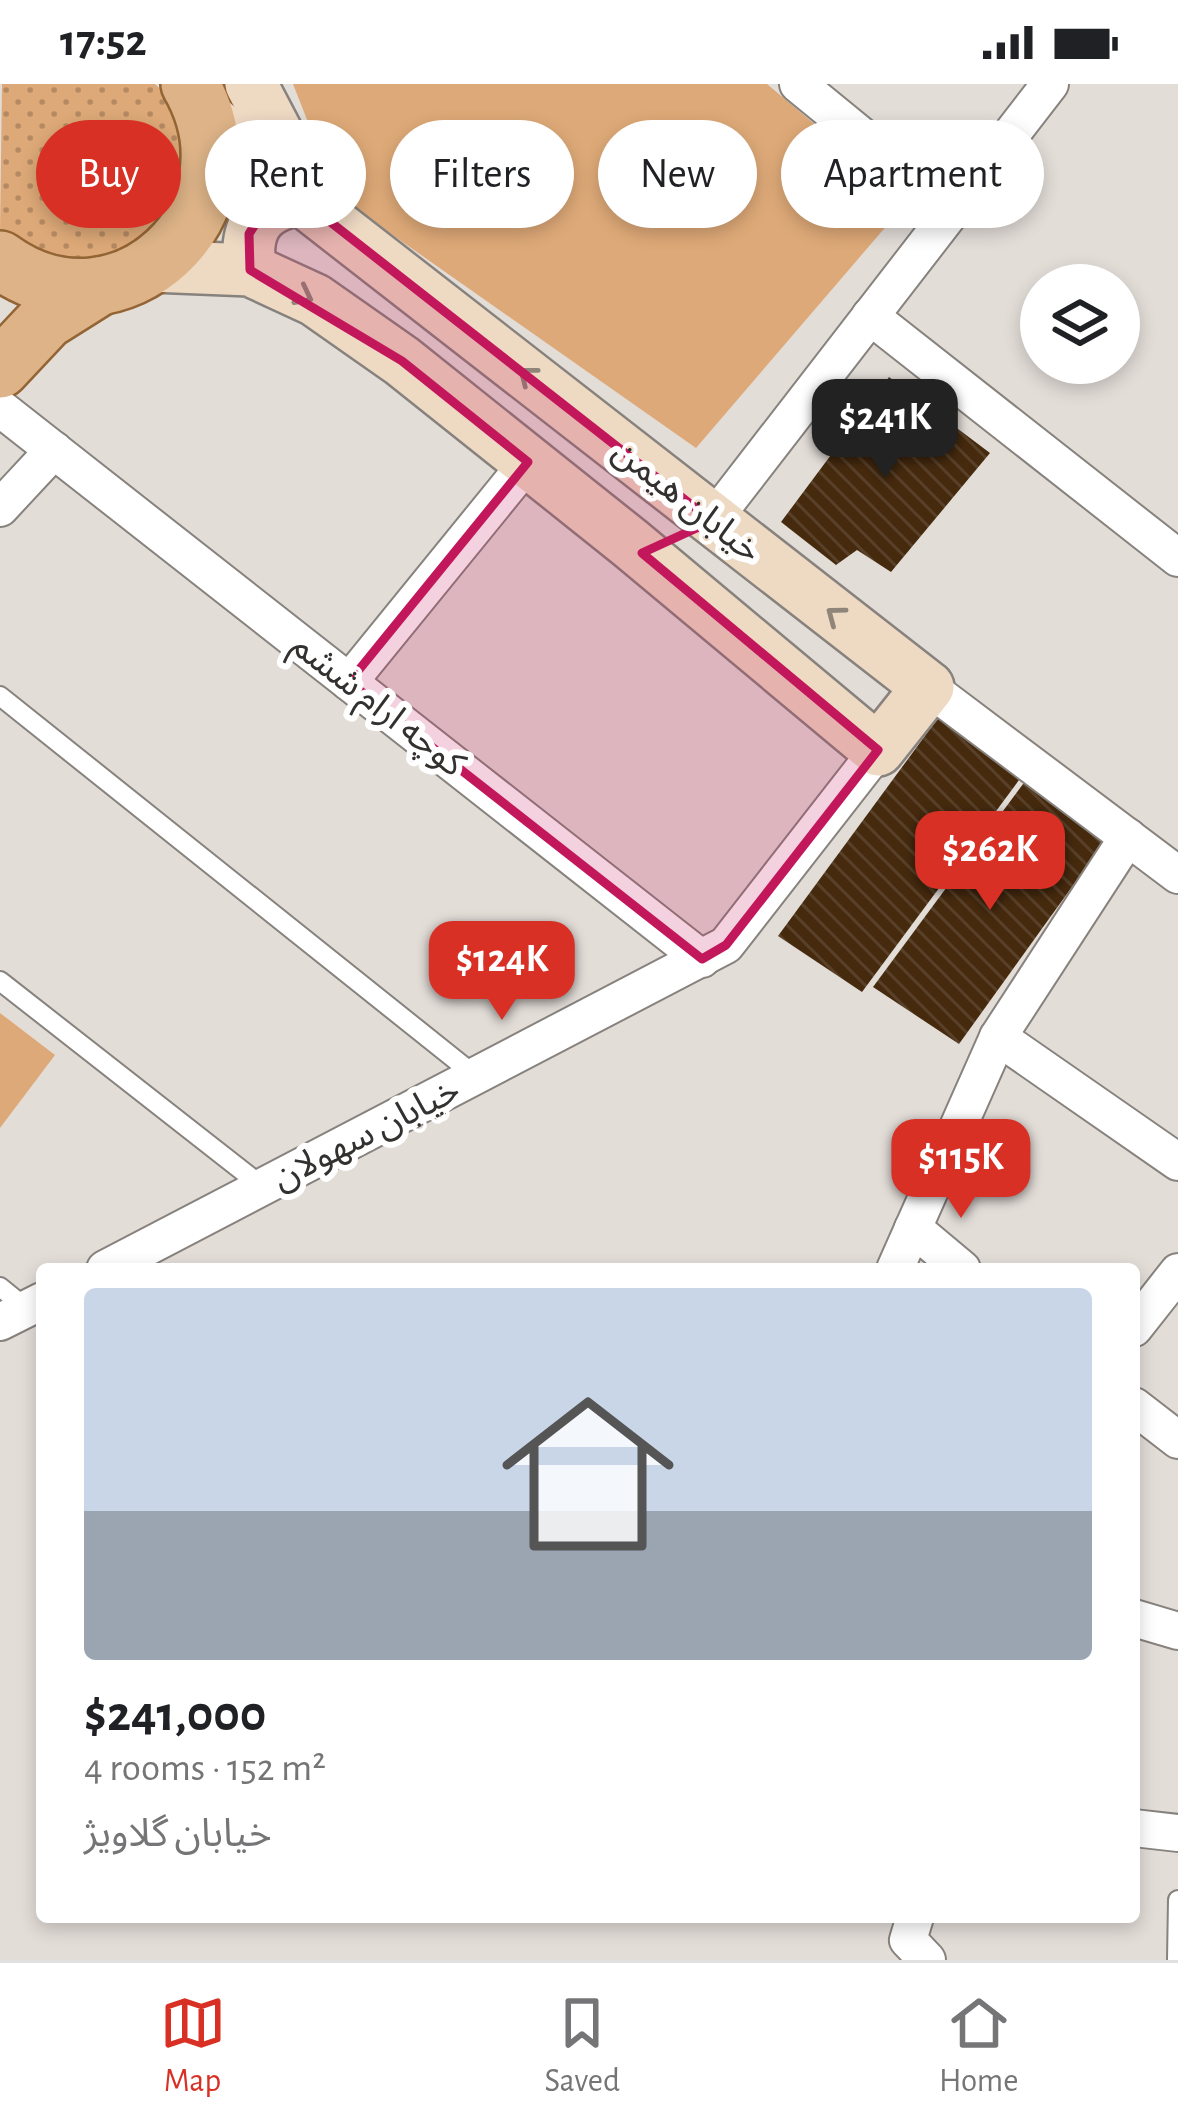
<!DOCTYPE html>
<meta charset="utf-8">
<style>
:root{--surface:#fff;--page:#f2f2f2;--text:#202124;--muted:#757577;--line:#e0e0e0;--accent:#d93025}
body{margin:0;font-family:"Alegreya Sans","Noto Sans Arabic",sans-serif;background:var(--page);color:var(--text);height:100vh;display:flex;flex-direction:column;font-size:45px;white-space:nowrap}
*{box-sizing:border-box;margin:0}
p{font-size:39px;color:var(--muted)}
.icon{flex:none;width:66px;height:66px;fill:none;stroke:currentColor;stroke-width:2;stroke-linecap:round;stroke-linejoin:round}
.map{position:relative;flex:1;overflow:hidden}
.side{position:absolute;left:36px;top:1179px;width:1104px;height:660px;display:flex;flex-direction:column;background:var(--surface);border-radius:12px;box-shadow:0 6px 18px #0003}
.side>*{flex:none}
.guide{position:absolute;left:36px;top:36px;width:1107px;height:108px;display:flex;gap:24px}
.tools{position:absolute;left:1020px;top:180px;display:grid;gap:24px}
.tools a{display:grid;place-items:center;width:120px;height:120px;border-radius:50%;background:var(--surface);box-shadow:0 6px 18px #0003;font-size:60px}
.price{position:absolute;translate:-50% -102px;padding:0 27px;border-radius:24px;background:var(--accent);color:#fff;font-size:39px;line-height:78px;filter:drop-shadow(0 3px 6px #0008)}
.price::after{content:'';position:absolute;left:50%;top:72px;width:36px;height:27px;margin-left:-18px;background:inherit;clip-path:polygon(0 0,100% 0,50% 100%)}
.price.selected{background:#222;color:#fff}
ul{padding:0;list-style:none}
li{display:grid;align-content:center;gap:24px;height:636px;padding:0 48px}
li+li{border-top:3px solid var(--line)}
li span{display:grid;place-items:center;height:372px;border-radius:12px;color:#555}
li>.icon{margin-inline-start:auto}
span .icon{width:216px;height:216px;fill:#fffc;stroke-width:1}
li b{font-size:51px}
.pill{padding:0 42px;border-radius:54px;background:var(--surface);box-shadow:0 6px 18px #0003;font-size:42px;line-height:108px}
.pill.selected{background:var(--accent);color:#fff}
.status{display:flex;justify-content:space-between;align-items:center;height:84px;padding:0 60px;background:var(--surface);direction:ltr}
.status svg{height:33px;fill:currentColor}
.tabs{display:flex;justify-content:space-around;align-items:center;height:168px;border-top:3px solid var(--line);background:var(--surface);font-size:33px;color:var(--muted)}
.tabs a{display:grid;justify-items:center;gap:6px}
.tabs .selected{color:var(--accent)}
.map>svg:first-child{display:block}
.grass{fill:url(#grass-dots)}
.park{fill:#dea978}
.building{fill:url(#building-back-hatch)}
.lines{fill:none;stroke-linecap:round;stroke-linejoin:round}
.lane-casing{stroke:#87827d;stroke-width:22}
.street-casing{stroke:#87827d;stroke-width:40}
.secondary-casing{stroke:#87827d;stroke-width:56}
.primary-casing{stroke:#936434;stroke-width:62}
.lane{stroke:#fff;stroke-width:18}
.street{stroke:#fff;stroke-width:36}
.secondary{stroke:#eed9c3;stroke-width:51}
.primary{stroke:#ddb387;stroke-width:57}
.oneway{stroke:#908579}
.marked{fill:#c2185b;fill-opacity:0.2;stroke:#c2185b;stroke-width:9;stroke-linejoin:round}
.labels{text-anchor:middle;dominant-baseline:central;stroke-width:12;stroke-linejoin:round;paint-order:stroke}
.street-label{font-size:36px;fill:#33312f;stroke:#fff}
</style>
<div class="status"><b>17:52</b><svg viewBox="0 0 49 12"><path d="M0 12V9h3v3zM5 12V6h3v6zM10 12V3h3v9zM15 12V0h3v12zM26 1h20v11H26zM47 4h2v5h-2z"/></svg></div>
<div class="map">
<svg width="1178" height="1876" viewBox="0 0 1178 1876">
<defs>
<pattern id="grass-dots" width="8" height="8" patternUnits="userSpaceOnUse" patternTransform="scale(3)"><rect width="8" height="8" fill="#dea978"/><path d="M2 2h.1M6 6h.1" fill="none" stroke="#b58a63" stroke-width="1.8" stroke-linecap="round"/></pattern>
<pattern id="building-back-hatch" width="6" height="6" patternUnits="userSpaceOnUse" patternTransform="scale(3)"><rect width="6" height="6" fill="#462a0e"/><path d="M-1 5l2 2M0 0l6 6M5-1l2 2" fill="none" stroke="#594129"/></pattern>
</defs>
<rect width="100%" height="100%" fill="#e3ddd8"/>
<path class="grass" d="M2,0H155C237,75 145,216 40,171C26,164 10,160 0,148Z"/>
<g class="park">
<polygon points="293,0 767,0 907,118 696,364 337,112"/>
<polygon points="0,929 55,971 0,1044"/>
</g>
<g class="building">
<polygon points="889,293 990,369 891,488 857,466 836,481 781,438"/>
<polygon points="941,630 1022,692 862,908 778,852"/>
<polygon points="1026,696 1105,757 959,960 873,903"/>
</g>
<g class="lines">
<defs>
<g id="lane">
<polyline points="0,612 477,993"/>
<polyline points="0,897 263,1103"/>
<polyline points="0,1203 27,1225"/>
<polyline points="1177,1876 1178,1816"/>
</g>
<g id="street">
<polyline points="798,0 952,126"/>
<polyline points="870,232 1178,474"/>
<polyline points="0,324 702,875"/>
<polyline points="0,424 54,366"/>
<polyline points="712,437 1050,0"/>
<polyline points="349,598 528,378"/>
<polyline points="928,603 1178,791"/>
<polyline points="998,953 1178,1078"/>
<polyline points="913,1144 962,1185"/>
<polyline points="105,1185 726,861 878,666"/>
<polyline points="895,1185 998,953 1128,753"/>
<polyline points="0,1238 42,1217"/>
<polyline points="1134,1244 1178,1188"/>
<polyline points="1134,1322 1178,1356"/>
<polyline points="1134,1534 1178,1547"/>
<polyline points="1134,1744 1178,1749"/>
<polyline points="915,1833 908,1856 927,1876"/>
</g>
<g id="secondary">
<polyline points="251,0 303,99"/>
<polyline points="152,182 250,186 315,216 402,277 630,459 878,666 928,603 301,115 205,31"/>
<path d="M250,186C244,144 258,122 301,115"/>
</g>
<g id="primary">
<path d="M0,176C119,263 264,127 190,0"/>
<polyline points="0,285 46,236 100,202"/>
</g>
</defs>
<use href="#lane" class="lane-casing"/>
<use href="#street" class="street-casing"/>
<use href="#secondary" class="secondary-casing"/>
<use href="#primary" class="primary-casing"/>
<use href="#lane" class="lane"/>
<use href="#street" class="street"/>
<use href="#secondary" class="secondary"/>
<use href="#primary" class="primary"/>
</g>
<defs><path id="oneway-chevron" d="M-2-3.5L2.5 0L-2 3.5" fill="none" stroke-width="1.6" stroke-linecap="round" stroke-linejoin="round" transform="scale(3)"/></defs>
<g class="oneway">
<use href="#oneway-chevron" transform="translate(304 212) rotate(27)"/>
<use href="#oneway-chevron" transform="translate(527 291) rotate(-142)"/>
<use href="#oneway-chevron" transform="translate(835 531) rotate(-143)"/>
</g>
<path class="marked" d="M301,115L712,437L642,469L878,666L726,861L702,875L349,598L528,378L402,277L250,186L249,150L264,126Z"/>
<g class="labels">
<g class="street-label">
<text transform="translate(687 417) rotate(38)">خیابان هیمن</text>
<text transform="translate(378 621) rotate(38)">کوچه ارام ششم</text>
<text transform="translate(366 1050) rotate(-27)">خیابان سهولان</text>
</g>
</g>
</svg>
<div class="tools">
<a><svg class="icon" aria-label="layers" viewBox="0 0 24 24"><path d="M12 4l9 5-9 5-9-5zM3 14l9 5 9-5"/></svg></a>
</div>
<b class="price selected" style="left:885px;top:397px">$241K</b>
<b class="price" style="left:990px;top:829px">$262K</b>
<b class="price" style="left:502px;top:939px">$124K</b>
<b class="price" style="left:961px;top:1137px">$115K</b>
<div class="guide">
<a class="pill selected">Buy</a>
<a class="pill">Rent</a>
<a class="pill">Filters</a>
<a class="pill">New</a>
<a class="pill">Apartment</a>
</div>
<section class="side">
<ul>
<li><span style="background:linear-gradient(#c9d6e8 60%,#9aa5b1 0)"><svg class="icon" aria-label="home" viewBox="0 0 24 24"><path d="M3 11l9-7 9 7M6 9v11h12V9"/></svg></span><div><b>$241,000</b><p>4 rooms · 152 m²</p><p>خیابان گلاویژ</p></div></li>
</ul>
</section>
</div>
<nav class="tabs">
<a class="selected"><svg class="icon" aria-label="map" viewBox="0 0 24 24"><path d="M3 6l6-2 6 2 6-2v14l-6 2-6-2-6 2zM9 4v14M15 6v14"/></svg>Map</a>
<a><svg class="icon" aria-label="saved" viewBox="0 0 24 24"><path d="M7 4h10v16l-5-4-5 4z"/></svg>Saved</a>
<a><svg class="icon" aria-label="home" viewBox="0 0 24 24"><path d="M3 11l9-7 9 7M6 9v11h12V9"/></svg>Home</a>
</nav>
